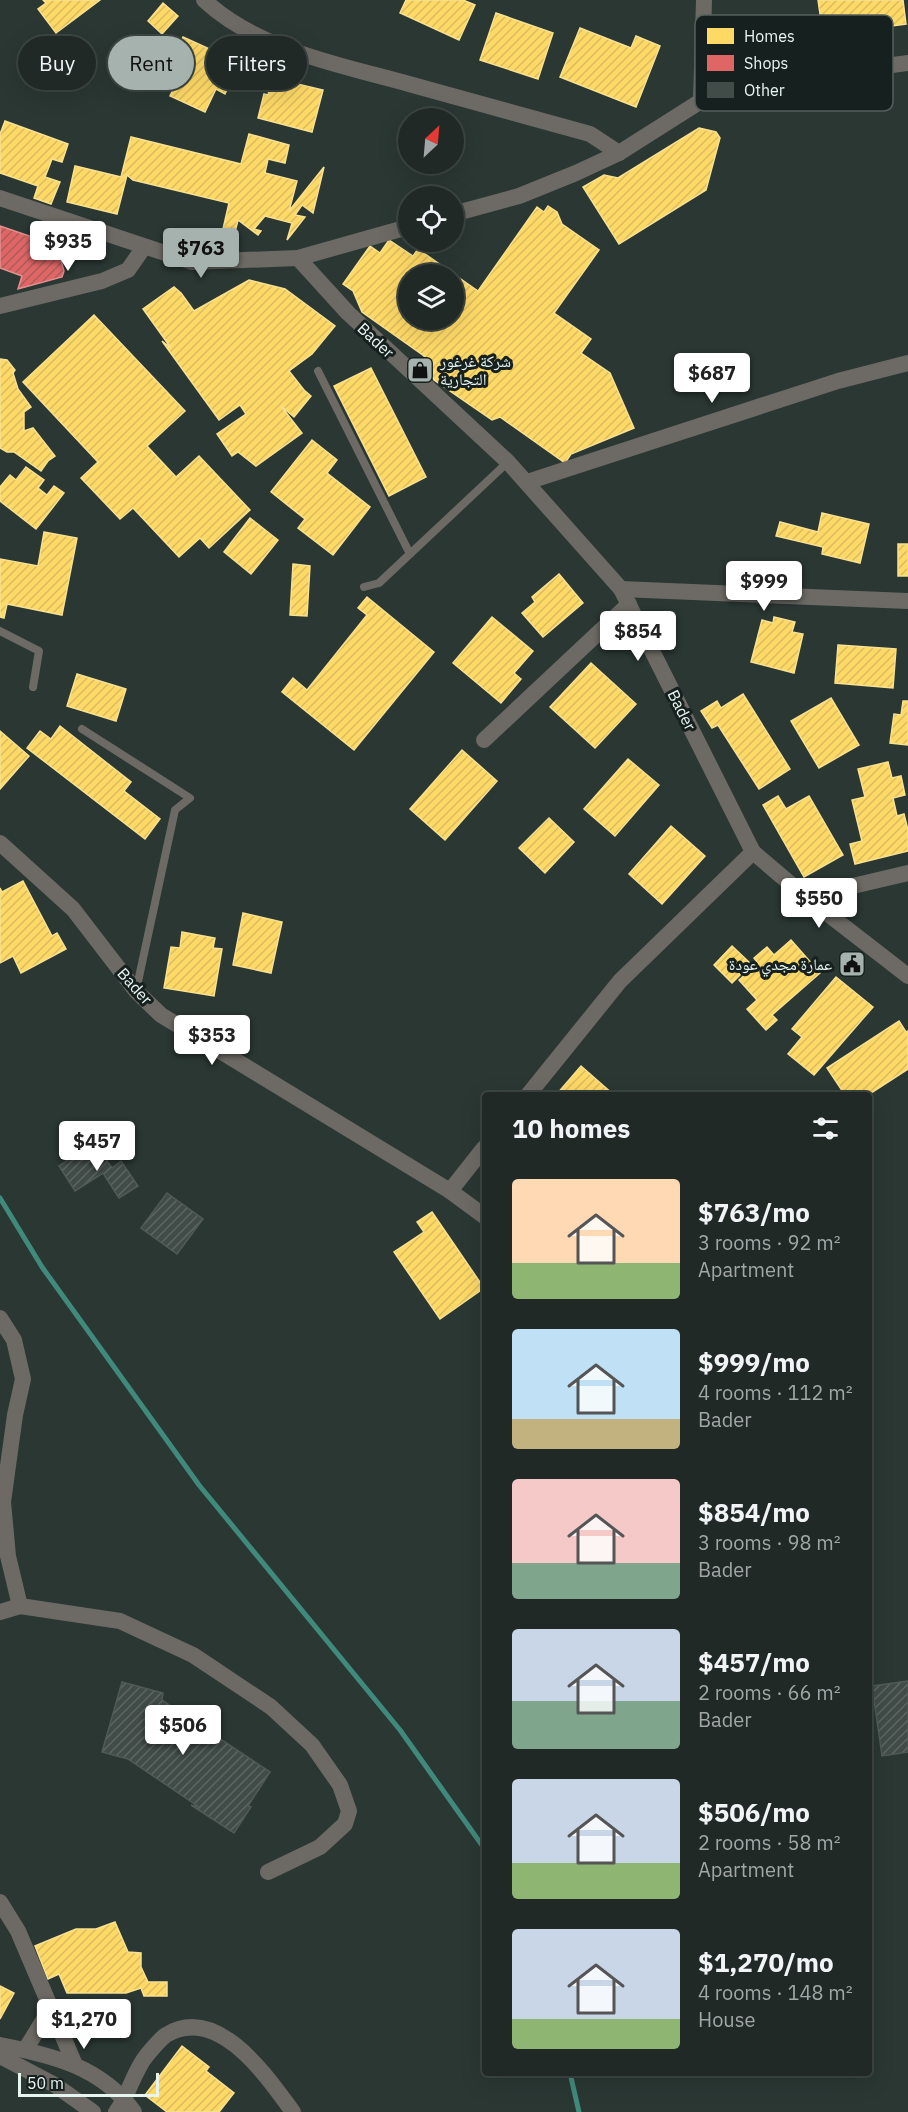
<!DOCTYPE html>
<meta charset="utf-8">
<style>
:root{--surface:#202926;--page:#2d3532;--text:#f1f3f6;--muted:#a2a6a7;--line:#3d4543;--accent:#a5b2ae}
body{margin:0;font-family:"IBM Plex Sans","Noto Naskh Arabic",sans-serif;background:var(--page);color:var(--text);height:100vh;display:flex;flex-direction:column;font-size:22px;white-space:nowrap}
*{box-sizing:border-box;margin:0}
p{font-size:20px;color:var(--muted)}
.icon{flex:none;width:33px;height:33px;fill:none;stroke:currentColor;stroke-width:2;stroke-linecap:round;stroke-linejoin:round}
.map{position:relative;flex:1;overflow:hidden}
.details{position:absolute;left:482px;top:1092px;width:390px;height:984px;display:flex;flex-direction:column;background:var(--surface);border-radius:6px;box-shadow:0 6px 24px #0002,0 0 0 2px var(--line)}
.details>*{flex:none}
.top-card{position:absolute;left:18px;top:36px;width:374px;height:54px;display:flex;gap:12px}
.needle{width:39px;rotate:26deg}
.fabs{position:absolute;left:398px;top:108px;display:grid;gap:12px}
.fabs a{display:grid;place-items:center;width:66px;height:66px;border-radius:50%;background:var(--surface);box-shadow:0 6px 24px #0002,0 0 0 2px var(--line);font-size:30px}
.scale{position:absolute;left:18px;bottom:15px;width:141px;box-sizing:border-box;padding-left:6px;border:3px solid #e7f5f1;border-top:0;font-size:16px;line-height:21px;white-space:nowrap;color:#e7f5f1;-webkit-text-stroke:4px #16201e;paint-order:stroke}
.price{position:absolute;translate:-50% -51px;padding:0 14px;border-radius:6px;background:#fff;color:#222;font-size:20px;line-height:39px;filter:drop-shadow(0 2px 3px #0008)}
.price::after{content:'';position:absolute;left:50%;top:36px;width:18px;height:14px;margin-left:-9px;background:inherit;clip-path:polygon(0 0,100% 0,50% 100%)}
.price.selected{background:var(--accent);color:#111}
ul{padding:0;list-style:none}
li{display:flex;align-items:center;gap:18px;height:150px;padding:0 30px}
li span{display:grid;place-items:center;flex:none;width:168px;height:120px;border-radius:6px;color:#555}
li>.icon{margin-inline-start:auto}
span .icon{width:72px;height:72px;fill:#fffc;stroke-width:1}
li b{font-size:26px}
h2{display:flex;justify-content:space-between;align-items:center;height:72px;padding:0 30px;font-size:26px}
.pill{padding:0 21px;border-radius:27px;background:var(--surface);box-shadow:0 6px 24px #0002,0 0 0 2px var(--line);font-size:21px;line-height:54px}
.pill.selected{background:var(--accent);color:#111}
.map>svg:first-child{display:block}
.homes{fill:url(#homes-hatch);stroke:#f8e190;stroke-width:1.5;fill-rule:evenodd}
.shops{fill:url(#shops-hatch);stroke:#e29190;stroke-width:1.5}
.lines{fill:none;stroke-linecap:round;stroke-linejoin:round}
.stream{stroke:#408a7b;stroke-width:5}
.building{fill:url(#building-hatch);stroke:#505a57;stroke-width:1.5}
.service{stroke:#6d6a65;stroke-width:8}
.minor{stroke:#6d6a65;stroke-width:16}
.labels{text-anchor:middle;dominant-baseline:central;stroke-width:6;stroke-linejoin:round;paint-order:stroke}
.street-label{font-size:16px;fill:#e7f5f1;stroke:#16201e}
.poi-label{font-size:16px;fill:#e7f5f1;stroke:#16201e;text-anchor:start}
.key{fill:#16201e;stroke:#55605d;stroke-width:1.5}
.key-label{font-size:16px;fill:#e7f5f1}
</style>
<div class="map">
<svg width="908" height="2112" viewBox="0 0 908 2112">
<defs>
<pattern id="homes-hatch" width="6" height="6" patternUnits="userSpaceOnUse" patternTransform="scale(1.5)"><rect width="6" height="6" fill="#ffd966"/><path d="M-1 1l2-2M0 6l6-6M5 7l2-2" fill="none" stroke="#dabc60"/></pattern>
<pattern id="shops-hatch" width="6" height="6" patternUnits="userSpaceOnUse" patternTransform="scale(1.5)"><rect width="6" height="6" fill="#e06666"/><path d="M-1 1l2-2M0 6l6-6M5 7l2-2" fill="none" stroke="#aa5c5c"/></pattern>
<pattern id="building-hatch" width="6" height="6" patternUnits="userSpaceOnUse" patternTransform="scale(1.5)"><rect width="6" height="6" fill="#414b48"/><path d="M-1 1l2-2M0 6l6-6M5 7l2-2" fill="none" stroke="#5c6663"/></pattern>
</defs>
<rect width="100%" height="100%" fill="#2a3733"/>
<g class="homes">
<polygon points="43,0 100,0 56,33 38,9 46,3"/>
<polygon points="406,0 463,0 475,5 459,40 400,13"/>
<polygon points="818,0 903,0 906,24 823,35"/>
<polygon points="163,3 178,16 162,34 148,21"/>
<polygon points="496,13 553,33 538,79 480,60"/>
<polygon points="580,28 631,48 636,36 660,46 636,107 560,77"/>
<polygon points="183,37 234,60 225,78 231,81 225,94 216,89 205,112 170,96 185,65 173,59"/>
<polygon points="272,78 323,90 312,132 258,118 264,94 268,95"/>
<polygon points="5,121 68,144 62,162 52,159 45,177 60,182 51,204 34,198 38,186 0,173 0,134"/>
<polygon points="699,128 716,132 720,138 706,190 619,244 583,187 604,175 618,178"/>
<polygon points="249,134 289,145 285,163 268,159 265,173 297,181 289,211 324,167 313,213 302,205 295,215 305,217 287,240 292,223 265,216 254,229 261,231 258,235 238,220 235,232 223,229 229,203 133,180 127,175 117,214 67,202 75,166 121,177 131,137 241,164"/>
<path d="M548,206L557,212L562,224L599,250L554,313L591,339L581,353L610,373L634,428L571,454L565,463L500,417L492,420L434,380L424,356L362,312L353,291L343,284L370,246L380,253L389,240L413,256L418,249L478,291L537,207L544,212ZM408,274H453V320H408Z"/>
<polygon points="249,280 285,289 335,326 312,354 289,371 304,390 311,396 294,417 281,406 302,433 256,466 238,452 232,456 217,434 246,414 240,405 219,420 162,341 171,348 143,309 174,287 181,293 194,311"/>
<polygon points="94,315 185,411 147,446 176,477 199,456 250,510 209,548 200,538 179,557 133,508 120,519 81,478 98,462 23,382"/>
<polygon points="0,359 7,360 15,370 13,373 18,389 31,407 24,412 24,431 33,428 55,456 48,461 41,471 14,452 7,452 0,448"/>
<polygon points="371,368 426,477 389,496 334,386"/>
<polygon points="312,440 337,460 327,473 370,507 333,555 298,528 305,519 271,492"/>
<polygon points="26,467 44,480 38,488 47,495 54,486 64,493 36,529 0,501 0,487 10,475 16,480"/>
<polygon points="822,513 869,524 860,563 822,554 823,547 776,536 780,522 818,532"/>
<polygon points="250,518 278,540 251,574 224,552"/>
<polygon points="44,532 77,538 62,615 7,604 4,618 0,617 0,559 38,566"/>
<rect x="898" y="544" width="10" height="32"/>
<polygon points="293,564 310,566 307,616 290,615"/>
<polygon points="559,574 583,603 543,637 522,613 535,602 532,597"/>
<polygon points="367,597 434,652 354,750 282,692 293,678 307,690 367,615 358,608"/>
<polygon points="492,617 533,651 514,673 521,679 501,703 453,663"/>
<polygon points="774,617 795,622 792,632 803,634 794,673 751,662 762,620 773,623"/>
<polygon points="838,645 896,649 893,688 835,683"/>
<polygon points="591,663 636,704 595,748 550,707"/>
<polygon points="77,674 126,689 116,721 67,706"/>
<polygon points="743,694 790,769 759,789 718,725 712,728 701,711 717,701 721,708"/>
<polygon points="831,698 859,745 819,768 791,721"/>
<polygon points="903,701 908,701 908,745 890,743 894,714 901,715"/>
<polygon points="60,726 131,782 124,791 160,819 145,839 27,748 40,731 51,739"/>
<polygon points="0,731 29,756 0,789"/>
<polygon points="462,750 497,781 445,840 410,809"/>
<polygon points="628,759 659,785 615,836 584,809"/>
<polygon points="888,762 892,778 901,776 905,795 893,798 897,816 904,814 908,830 908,851 855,864 850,844 862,841 852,800 865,797 858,769"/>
<polygon points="778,796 786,809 809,796 843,855 804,877 763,805"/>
<polygon points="549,818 574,842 545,873 519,848"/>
<polygon points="671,826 705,856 662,904 629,874"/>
<polygon points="23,881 52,936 57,933 66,949 21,973 13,956 0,963 0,888 2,892"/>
<polygon points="243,913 282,922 271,973 233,965"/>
<polygon points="182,932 215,938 213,948 222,949 214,996 164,988 171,947 180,948"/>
<polygon points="791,940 820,973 772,1015 777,1020 766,1030 747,1009 757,1000 739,980 758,963 754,958 767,947 774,955"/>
<polygon points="732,946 751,964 732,983 714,965"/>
<polygon points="836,977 873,1007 814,1075 788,1054 802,1037 792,1029"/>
<polygon points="899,1021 906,1032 908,1031 908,1069 868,1095 845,1095 827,1068"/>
<polygon points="581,1066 614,1095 556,1095"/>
<polygon points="432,1212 484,1288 440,1319 394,1252 424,1232 417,1222"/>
<polygon points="115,1922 128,1952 141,1953 141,1967 148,1982 167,1982 167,1996 144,1996 141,1988 126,1993 67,1993 59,1974 48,1979 35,1946 76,1929 96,1929"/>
<polygon points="0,1986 14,1993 0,2019"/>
<polygon points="182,2046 209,2067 206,2071 234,2093 219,2112 167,2112 145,2095"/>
</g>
<polygon class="shops" points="0,226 35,238 46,235 55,238 64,271 62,277 18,289 22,276 0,268"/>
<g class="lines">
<g class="stream">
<polyline points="0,1198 42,1267 199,1485 400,1730 484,1848"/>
<polyline points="570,2073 579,2112"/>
</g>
</g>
<g class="building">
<polygon points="84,1149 90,1157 100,1151 112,1168 121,1161 138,1186 119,1198 103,1173 75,1191 59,1166"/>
<polygon points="167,1193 203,1219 177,1254 141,1228"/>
<polygon points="908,1681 908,1752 882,1756 872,1686"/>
<polygon points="122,1682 163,1693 162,1700 270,1772 248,1806 251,1807 234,1833 191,1805 199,1807 128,1759 102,1752"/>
</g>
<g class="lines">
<g class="service">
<polyline points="318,371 410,554"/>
<polyline points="364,587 379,583 508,462"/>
<polyline points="0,631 39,651 33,687"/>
<polyline points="82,729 190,798 175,810 136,991"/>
</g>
<g class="minor">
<path d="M204,0C257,50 341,65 409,84C469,101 530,117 590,134L619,153"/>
<polyline points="701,101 704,0"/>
<polyline points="0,198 192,262 298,258 408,227"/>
<polyline points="453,214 519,196 576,173 619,153 701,101 745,85 908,63"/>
<polyline points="298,258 348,313 508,462 621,589 753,852 620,981 528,1095"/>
<polyline points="0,306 102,281 128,270 144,247"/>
<polyline points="527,482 838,381 908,363"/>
<polyline points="621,589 908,601"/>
<polyline points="484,740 629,604"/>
<polyline points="0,843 73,909 136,991 161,1015 450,1191 484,1216"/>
<polyline points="753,852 806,897 908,976"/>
<polyline points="806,897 908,873"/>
<polyline points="450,1191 484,1148"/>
<polyline points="0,1318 14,1340 23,1379 15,1415 3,1502 8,1556 20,1606"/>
<polyline points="0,1612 20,1606 120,1621 193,1655 271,1707 312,1745 340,1785 349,1811 345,1824 320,1847 268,1872"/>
<polyline points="0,1902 18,1931 75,2065"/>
<path d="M0,2045C52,2055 102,2067 134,2112"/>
<polyline points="25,2050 51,2008"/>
<polyline points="0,2056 55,2085 93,2112"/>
<path d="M116,2112C129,2095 134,2070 147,2055C152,2049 160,2039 166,2035C218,2003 268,2078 293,2112"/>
</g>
</g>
<defs>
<symbol id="shop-square" viewBox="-11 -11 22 22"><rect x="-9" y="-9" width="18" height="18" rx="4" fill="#a5b2ae" stroke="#16201e"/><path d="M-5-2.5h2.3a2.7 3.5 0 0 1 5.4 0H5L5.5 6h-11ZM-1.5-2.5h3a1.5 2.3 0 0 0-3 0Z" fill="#111"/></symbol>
<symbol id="civic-square" viewBox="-11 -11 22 22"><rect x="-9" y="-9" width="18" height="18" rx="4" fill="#a5b2ae" stroke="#16201e"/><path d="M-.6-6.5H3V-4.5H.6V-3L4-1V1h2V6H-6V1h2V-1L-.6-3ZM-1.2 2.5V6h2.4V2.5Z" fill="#111"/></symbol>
</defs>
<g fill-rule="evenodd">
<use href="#shop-square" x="405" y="355" width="30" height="30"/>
<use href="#civic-square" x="837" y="949" width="30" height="30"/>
</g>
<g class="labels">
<g class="street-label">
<text transform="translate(376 340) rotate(43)">Bader</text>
<text transform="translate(682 710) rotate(63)">Bader</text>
<text transform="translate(135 986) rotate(48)">Bader</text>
</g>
<g class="poi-label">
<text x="440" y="361">شركة غرغور<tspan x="440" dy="18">التجارية</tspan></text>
<text x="832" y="964" text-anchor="end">عمارة مجدي عودة</text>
</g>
</g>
<rect x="695" y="15" width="198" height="96" rx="9" class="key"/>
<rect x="707" y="28" width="27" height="16" fill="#ffd966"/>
<rect x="707" y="55" width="27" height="16" fill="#e06666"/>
<rect x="707" y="82" width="27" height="16" fill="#414b48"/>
<g class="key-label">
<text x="744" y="42">Homes</text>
<text x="744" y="69">Shops</text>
<text x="744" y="96">Other</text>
</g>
</svg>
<div class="fabs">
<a><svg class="needle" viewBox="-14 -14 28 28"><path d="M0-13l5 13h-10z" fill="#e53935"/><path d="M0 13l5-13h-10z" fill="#a2a6a7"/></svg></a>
<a><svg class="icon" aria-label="locate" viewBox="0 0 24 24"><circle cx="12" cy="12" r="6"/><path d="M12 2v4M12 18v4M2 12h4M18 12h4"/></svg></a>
<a><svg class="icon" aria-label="layers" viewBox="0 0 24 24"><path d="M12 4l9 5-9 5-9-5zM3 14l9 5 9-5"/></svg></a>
</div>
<div class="scale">50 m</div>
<b class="price" style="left:68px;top:272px">$935</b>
<b class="price selected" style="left:201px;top:279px">$763</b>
<b class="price" style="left:712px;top:404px">$687</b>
<b class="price" style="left:764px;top:612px">$999</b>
<b class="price" style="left:638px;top:662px">$854</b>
<b class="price" style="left:819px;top:929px">$550</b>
<b class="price" style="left:212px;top:1066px">$353</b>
<b class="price" style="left:97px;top:1172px">$457</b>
<b class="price" style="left:183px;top:1756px">$506</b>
<b class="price" style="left:84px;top:2050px">$1,270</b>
<div class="top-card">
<a class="pill">Buy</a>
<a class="pill selected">Rent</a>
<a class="pill">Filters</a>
</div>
<section class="details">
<h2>10 homes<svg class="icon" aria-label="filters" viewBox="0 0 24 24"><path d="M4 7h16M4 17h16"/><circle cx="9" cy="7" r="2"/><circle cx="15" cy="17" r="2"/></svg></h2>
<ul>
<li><span style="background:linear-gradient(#ffd9b3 70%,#8fb573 0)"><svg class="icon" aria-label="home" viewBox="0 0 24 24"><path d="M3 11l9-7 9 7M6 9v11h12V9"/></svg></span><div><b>$763/mo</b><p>3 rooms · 92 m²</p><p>Apartment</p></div></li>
<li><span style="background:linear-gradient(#bfe0f5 75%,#c2b280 0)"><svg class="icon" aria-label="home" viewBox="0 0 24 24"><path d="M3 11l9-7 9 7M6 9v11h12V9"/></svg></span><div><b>$999/mo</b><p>4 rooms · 112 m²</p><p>Bader</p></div></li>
<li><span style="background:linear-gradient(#f6c9c9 70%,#7fa58c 0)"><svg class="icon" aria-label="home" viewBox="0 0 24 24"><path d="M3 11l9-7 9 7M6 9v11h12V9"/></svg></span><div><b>$854/mo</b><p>3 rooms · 98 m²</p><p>Bader</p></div></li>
<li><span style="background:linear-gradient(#c9d6e8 60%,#7fa58c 0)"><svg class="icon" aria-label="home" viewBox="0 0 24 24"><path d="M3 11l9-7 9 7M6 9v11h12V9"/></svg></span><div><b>$457/mo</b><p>2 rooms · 66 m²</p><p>Bader</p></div></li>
<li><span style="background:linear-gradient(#c9d6e8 70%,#8fb573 0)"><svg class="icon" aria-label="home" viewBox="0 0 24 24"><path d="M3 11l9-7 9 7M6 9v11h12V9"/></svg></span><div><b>$506/mo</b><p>2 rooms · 58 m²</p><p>Apartment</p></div></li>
<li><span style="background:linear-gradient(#c9d6e8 75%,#8fb573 0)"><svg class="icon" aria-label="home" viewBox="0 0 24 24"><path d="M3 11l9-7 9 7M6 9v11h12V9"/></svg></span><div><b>$1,270/mo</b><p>4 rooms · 148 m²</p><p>House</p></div></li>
</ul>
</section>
</div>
